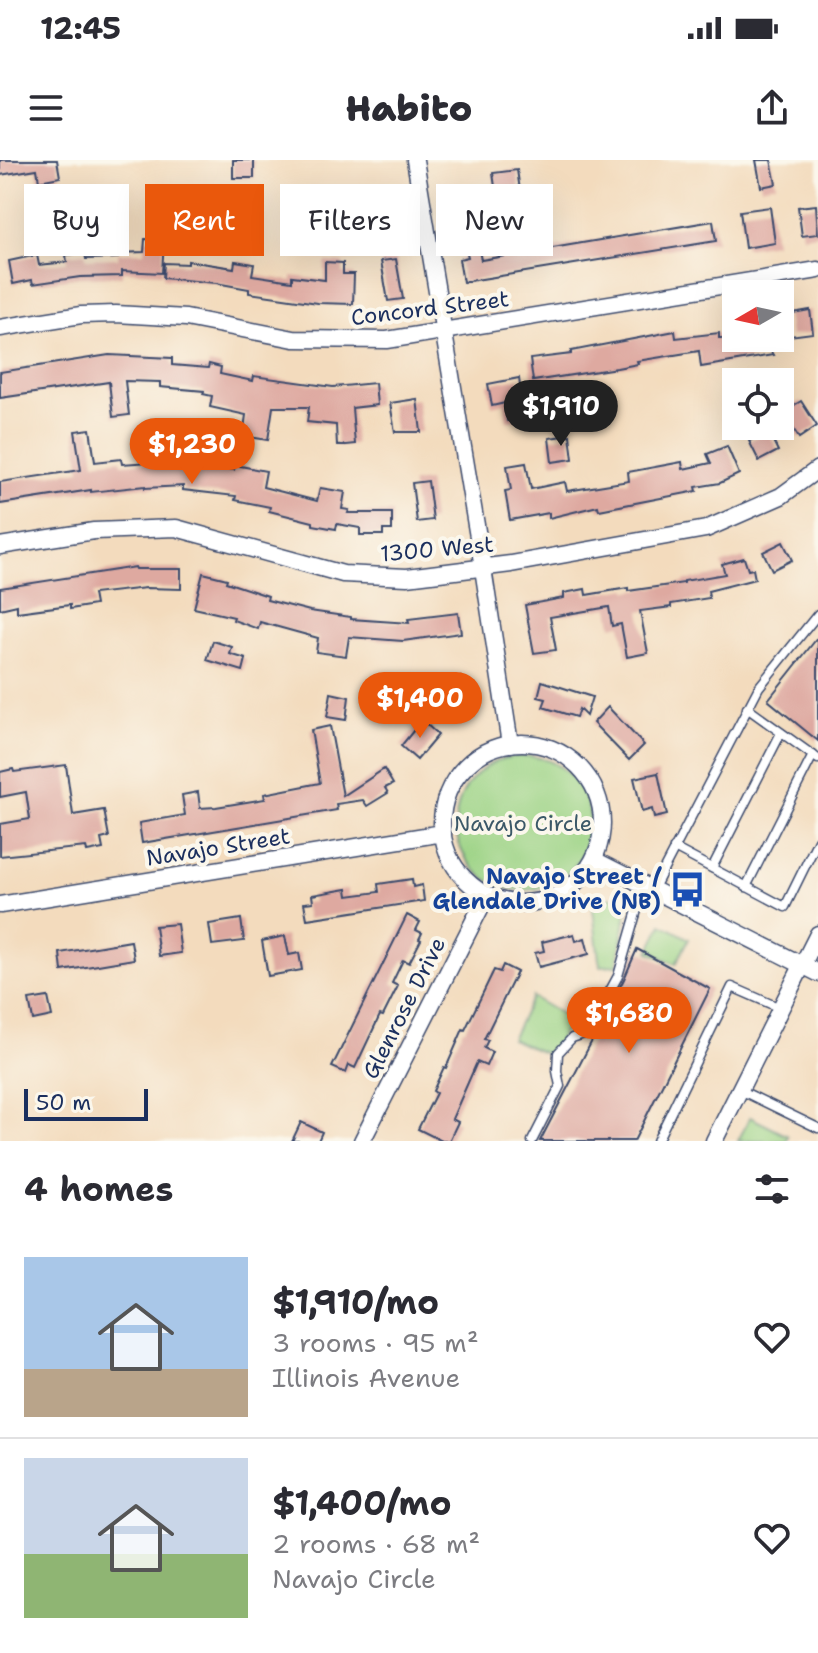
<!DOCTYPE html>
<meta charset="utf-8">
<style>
:root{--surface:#fff;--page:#f7f7f7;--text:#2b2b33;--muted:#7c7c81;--line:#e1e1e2;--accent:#ea580c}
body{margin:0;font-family:"Shantell Sans",sans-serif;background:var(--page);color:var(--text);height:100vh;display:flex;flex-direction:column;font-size:30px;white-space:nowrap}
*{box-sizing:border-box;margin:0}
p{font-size:26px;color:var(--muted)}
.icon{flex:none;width:44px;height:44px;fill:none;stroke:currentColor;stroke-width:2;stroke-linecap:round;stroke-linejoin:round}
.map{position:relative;height:981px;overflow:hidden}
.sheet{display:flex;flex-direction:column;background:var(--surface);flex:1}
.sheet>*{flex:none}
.guide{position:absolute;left:24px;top:24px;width:770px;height:72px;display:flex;gap:16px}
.needle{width:52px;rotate:261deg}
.controls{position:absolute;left:722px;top:120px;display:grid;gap:16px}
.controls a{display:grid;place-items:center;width:72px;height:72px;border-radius:0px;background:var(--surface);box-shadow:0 8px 32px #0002;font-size:40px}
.scale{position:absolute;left:24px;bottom:20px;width:124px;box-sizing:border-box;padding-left:8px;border:4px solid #1b2f5e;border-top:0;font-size:22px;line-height:28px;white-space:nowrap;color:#1b2f5e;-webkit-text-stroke:6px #fbf7ec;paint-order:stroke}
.price{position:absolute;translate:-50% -68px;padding:0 18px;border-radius:28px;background:var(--accent);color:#fff;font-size:26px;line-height:52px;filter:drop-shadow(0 2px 4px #0008)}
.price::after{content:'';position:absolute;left:50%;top:48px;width:24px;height:18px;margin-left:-12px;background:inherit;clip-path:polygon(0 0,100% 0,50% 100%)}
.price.active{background:#222;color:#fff}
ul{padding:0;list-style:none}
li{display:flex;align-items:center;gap:24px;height:200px;padding:0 24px}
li+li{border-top:2px solid var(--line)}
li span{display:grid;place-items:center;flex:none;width:224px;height:160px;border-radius:0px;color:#555}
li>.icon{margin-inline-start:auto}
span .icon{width:96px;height:96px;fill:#fffc;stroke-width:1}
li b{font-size:34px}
h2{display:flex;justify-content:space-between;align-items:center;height:96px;padding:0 24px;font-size:34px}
.pill{padding:0 28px;border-radius:0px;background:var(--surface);box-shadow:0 8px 32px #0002;font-size:28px;line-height:72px}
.pill.active{background:var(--accent);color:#fff}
.status{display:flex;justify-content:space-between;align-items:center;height:56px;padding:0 40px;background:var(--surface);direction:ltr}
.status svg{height:22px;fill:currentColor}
header{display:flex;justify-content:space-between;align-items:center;height:104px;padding:0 24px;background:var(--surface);font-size:36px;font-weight:800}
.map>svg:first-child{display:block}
.green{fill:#9cd385;stroke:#5c8172;stroke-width:2}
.building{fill:#dea9a0}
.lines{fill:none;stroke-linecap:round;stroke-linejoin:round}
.lane-casing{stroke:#3b496c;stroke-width:11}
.street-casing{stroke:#3b496c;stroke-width:19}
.lane{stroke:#fff;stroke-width:8}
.street{stroke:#fff;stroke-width:16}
.labels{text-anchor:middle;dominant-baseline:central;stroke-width:8;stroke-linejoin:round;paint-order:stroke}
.street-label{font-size:22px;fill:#1b2f5e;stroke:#fbf7ec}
.park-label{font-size:22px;fill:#3b5868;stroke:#fbf7ec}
.transit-label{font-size:22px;font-weight:bold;fill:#164399;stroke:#fbf7ec;text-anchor:end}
</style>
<div class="status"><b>12:45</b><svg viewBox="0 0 49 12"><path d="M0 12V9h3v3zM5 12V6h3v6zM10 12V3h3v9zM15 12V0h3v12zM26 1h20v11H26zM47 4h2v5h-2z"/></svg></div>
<header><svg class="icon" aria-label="menu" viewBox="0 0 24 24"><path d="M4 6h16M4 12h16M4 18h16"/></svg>Habito<svg class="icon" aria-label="share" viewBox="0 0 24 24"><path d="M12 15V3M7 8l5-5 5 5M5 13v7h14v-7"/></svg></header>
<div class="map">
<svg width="818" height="981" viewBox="0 0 818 981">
<rect width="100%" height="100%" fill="#fbf7ec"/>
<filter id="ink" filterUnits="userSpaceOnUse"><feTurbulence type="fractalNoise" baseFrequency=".0125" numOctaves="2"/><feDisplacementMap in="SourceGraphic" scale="16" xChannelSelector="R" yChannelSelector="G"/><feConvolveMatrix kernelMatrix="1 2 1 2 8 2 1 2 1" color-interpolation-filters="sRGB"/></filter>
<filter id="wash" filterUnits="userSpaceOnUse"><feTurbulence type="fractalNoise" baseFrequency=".006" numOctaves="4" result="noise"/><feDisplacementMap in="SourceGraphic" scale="32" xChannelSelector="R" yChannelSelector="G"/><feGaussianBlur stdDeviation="1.8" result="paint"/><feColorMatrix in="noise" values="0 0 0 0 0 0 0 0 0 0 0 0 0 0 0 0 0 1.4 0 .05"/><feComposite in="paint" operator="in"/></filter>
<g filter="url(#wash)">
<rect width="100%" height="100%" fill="#f3dbbd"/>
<g class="green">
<circle cx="523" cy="663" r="67"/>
<polygon points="604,737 616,738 628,744 617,805 601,806 599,800 592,741"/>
<polygon points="662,764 689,779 676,804 649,792"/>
<polygon points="532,837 566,857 574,858 574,865 562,873 553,897 511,879"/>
<polygon points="750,957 788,976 786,981 738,981"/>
</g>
<g id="blocks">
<g class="building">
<polygon points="0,0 57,0 60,17 39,21 37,9 0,15"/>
<rect x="233" y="0" width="21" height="18"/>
<polygon points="756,0 771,0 776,24 761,27"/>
<polygon points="517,10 520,30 496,34 493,13"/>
<polygon points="353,26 358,85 341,85 341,77 325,77 325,61 340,61 336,28"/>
<polygon points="816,45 818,74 802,76 798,47"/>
<polygon points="770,47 775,83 745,88 740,51"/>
<polygon points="164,57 183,58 182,78 163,77"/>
<polygon points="713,61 716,81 463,122 459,99 468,97 466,89 478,86 481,100"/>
<polygon points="145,79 164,80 162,113 122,111 122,116 80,117 33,124 32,120 13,124 9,101 37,95 39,105 67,102 66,95 85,93 86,99 118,98 118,93 144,92"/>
<polygon points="396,99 403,139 388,141 381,101"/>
<polygon points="188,101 234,108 235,101 254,104 252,115 292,121 292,116 325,120 325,102 343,103 343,114 354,114 353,144 318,143 249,133 249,129 216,123 163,118 164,103 188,104"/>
<polygon points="810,150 813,173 790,176 787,154"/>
<polygon points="675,171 676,178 719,173 719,178 763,178 773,195 701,207 699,191 637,201 638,204 617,208 533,221 530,199 571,194 571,191"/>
<polygon points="109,195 172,198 172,205 208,208 209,204 221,207 220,214 253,221 254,216 333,227 375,223 377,245 352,248 355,284 337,286 336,265 307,262 309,247 273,247 268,280 243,276 246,255 210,247 212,236 203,234 204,231 160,227 160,222 125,221 129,255 113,257 109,222 0,238 0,212"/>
<polygon points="519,218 524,259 507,261 505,243 492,246 488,224"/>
<polygon points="417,239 421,272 395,272 390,243"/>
<polygon points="801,241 817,266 799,278 783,252"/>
<polygon points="90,269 95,302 121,299 122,304 179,300 181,275 200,277 197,305 234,310 235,305 266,311 263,327 317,341 320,328 345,332 342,349 349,350 348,353 392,353 392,370 383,370 383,375 360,375 360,368 337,364 336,369 313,365 313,362 269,351 270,347 235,340 236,336 183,330 183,326 145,328 145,326 91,332 91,330 0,344 0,322 81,310 75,271"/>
<polygon points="768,271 778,291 759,301 749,281"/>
<polygon points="570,275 573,299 552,302 549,278"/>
<polygon points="727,286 739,314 720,323 696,327 697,331 599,350 598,346 549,358 549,353 510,360 505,331 511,330 507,306 526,303 531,329 565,322 567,331 629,321 628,312 682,302 683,309 711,303 707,294"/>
<polygon points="428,321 433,360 417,362 412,323"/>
<polygon points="783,382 792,400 772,410 763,392"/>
<polygon points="744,398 748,410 753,409 755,419 708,431 709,438 671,444 671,447 640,451 648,493 627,497 621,464 612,466 609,447 550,457 556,490 534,493 525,445 564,438 564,433 585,429 586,435 628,428 628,431 684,423 684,421 725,414 722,404"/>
<polygon points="135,407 136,409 181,409 181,429 146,428 93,434 95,445 70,449 70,445 17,452 17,445 0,449 0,428"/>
<polygon points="203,413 227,419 226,422 268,436 267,440 310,451 351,457 351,459 409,463 408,459 458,453 461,473 403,481 349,477 346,496 316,492 318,478 260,462 258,469 233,460 234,457 194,448"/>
<polygon points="818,477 818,581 768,540"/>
<polygon points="213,481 232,487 230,494 246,499 243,511 207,500"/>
<polygon points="460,517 464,549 442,552 438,520"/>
<polygon points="542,521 592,537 586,556 579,549 576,557 543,547 546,539 538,537"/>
<polygon points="331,533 349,537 346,560 327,557"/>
<polygon points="608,547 644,585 629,600 593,563"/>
<polygon points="422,560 438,575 417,600 401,586"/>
<polygon points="330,566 343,636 384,609 393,624 385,628 388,633 367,646 363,640 336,644 337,650 142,683 139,663 185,655 182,635 198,632 200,648 216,647 265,639 264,634 320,623 311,570"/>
<polygon points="66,605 73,655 104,650 109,677 101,679 103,689 87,692 86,687 0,696 0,664 30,659 26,632 0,637 0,612 13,609 14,612"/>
<polygon points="658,613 667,655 654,658 652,649 642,652 634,618"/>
<polygon points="412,719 413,727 422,725 424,741 307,759 304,743 313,742 312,735 347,729 348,736 379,732 378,724"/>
<polygon points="407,755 420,762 416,770 422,773 419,779 421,780 409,803 403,800 392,823 398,826 383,856 380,855 355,908 349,905 346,913 332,907"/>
<polygon points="241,759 244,781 212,785 209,764"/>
<polygon points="177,764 181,793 159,796 155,766"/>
<polygon points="574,774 576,781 585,778 589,794 539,807 535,793 544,791 542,782"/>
<polygon points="285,776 289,795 299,793 302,810 268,816 262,781"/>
<polygon points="131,781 134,799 62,811 60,793"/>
<polygon points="637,789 710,829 634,981 540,981 624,819"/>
<polygon points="503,805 517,812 484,879 488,880 484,888 492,892 486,906 477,902 452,959 458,962 449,981 442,981 418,969 436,933 433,931 444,907 446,908 463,869 465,870 494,810 500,812"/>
<polygon points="48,837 52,856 33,860 29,840"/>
<polygon points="301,962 322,972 318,981 292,981"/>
</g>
</g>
</g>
<g filter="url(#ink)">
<use href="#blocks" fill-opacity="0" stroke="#3b496c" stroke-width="2"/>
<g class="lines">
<defs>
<g id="lane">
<polyline points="747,548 818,599"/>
<polyline points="674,688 785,747 818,680"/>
<polyline points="712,708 781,573"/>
<polyline points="746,727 813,595"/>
<polyline points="653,730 759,527 818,454"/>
<polyline points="740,930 818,968"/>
<polyline points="532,981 560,926 557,911 558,893 572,878 587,873 618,816 644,726"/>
<polyline points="657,981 732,827 780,848"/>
</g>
<g id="street">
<polyline points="415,0 480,389 510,584"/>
<polyline points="0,168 81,155 116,154 186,158 294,179 387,180 818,110"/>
<polyline points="0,386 94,371 176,368 343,414 407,417 511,404 706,369 781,336 818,309"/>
<circle cx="522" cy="663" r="80"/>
<polyline points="594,700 818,813"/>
<polyline points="0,745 443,673"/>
<polyline points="362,981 487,735"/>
<polyline points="714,981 818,774"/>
</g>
</defs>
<use href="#lane" class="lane-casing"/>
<use href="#street" class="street-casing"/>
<use href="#lane" class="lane"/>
<use href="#street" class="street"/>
</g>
</g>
<defs>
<symbol id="bus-bare" viewBox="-9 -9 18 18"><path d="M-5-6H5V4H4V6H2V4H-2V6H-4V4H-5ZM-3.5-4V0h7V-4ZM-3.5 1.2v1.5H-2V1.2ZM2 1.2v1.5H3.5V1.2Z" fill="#1a4fb4" stroke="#fbf7ec" stroke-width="2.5" paint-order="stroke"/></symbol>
</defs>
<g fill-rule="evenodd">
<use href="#bus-bare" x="662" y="704" width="51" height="51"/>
</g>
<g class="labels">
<g class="street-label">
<text transform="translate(430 148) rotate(-7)">Concord Street</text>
<text transform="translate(437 389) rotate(-5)">1300 West</text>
<text transform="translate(218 687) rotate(-9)">Navajo Street</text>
<text transform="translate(404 848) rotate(-63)">Glenrose Drive</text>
</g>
<g class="park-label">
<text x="523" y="663">Navajo Circle</text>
</g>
<g class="transit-label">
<text x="661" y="716">Navajo Street /<tspan x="661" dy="25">Glendale Drive (NB)</tspan></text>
</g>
</g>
</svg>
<div class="controls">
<a><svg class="needle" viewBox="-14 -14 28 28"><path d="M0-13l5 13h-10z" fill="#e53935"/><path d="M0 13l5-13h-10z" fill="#7c7c81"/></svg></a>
<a><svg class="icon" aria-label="locate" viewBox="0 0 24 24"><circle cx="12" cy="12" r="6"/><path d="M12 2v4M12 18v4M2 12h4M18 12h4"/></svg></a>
</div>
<div class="scale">50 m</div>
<b class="price active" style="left:561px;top:288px">$1,910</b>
<b class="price" style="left:192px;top:326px">$1,230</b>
<b class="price" style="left:420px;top:580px">$1,400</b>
<b class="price" style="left:629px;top:895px">$1,680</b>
<div class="guide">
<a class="pill">Buy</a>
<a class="pill active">Rent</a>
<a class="pill">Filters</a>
<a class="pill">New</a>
</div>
</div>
<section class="sheet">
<h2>4 homes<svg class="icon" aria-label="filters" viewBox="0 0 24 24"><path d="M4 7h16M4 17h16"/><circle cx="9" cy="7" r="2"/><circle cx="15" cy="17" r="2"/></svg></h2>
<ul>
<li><span style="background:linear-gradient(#a9c7e8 70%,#b9a48a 0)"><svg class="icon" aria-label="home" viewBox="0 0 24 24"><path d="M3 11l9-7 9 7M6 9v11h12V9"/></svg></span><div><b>$1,910/mo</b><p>3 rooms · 95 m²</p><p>Illinois Avenue</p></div><svg class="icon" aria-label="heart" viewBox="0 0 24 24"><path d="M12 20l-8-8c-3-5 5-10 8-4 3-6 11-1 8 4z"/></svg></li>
<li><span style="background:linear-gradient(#c9d6e8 60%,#8fb573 0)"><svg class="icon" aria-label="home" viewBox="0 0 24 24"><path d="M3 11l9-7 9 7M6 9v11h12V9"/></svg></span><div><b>$1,400/mo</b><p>2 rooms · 68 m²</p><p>Navajo Circle</p></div><svg class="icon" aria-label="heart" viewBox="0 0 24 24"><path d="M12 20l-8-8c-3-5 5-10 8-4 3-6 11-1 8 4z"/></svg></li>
</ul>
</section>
